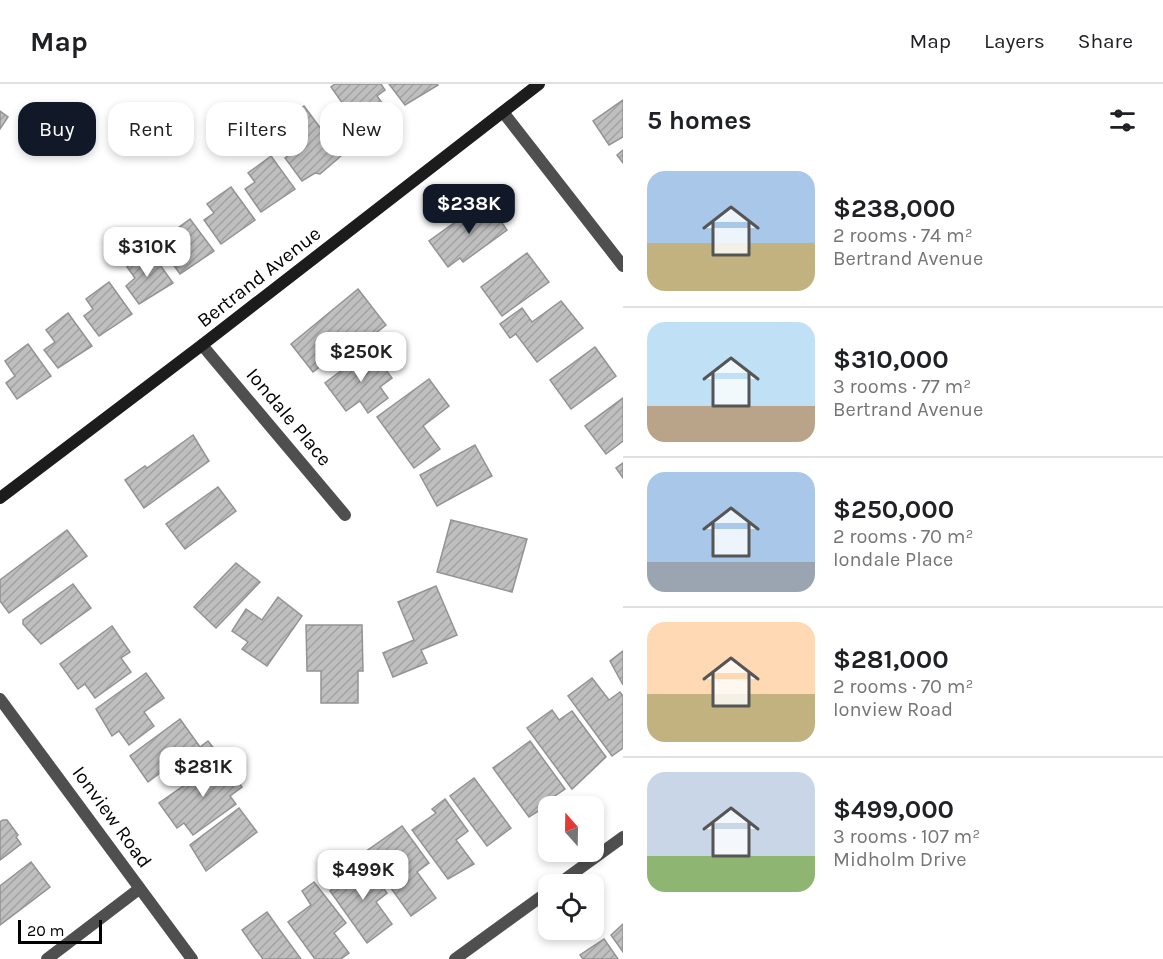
<!DOCTYPE html>
<meta charset="utf-8">
<style>
:root{--surface:#fff;--page:#f2f2f2;--text:#202124;--muted:#757577;--line:#e0e0e0;--accent:#111827}
body{margin:0;font-family:Karla,sans-serif;background:var(--page);color:var(--text);height:100vh;display:flex;flex-direction:column;font-size:22px;white-space:nowrap}
*{box-sizing:border-box;margin:0}
p{font-size:20px;color:var(--muted)}
.icon{flex:none;width:33px;height:33px;fill:none;stroke:currentColor;stroke-width:2;stroke-linecap:round;stroke-linejoin:round}
.map{position:relative;flex:1;overflow:hidden}
.drawer{display:flex;flex-direction:column;background:var(--surface);width:540px}
.drawer>*{flex:none}
.banner{position:absolute;left:18px;top:18px;width:514px;height:54px;display:flex;gap:12px}
.needle{width:39px;rotate:340deg}
.fabs{position:absolute;left:538px;top:712px;display:grid;gap:12px}
.fabs a{display:grid;place-items:center;width:66px;height:66px;border-radius:12px;background:var(--surface);box-shadow:0 3px 9px #0003;font-size:30px}
.scale{position:absolute;left:18px;bottom:15px;width:84px;box-sizing:border-box;padding-left:6px;border:3px solid #000;border-top:0;font-size:16px;line-height:21px;white-space:nowrap;color:#000;-webkit-text-stroke:4px #fff;paint-order:stroke}
.price{position:absolute;translate:-50% -51px;padding:0 14px;border-radius:12px;background:#fff;color:#222;font-size:20px;line-height:39px;filter:drop-shadow(0 2px 3px #0008)}
.price::after{content:'';position:absolute;left:50%;top:36px;width:18px;height:14px;margin-left:-9px;background:inherit;clip-path:polygon(0 0,100% 0,50% 100%)}
.price.current{background:var(--accent);color:#fff}
ul{padding:0;list-style:none}
li{display:flex;align-items:center;gap:18px;height:150px;padding:0 24px}
li+li{border-top:2px solid var(--line)}
li span{display:grid;place-items:center;flex:none;width:168px;height:120px;border-radius:18px;color:#555}
li>.icon{margin-inline-start:auto}
span .icon{width:72px;height:72px;fill:#fffc;stroke-width:1}
li b{font-size:26px}
h2{display:flex;justify-content:space-between;align-items:center;height:72px;padding:0 24px;font-size:26px}
.tag{padding:0 21px;border-radius:18px;background:var(--surface);box-shadow:0 3px 9px #0003;font-size:21px;line-height:54px}
.tag.current{background:var(--accent);color:#fff}
header{display:flex;align-items:center;gap:36px;box-sizing:border-box;height:84px;padding:0 30px;background:var(--surface);border-bottom:2px solid var(--line)}
header strong{font-size:28px}
nav{display:flex;gap:33px;margin-inline-start:auto;font-size:21px}
main{display:flex;flex:1;min-height:0}
.map>svg:first-child{display:block}
.building{fill:url(#building-hatch);stroke:#939393;stroke-width:1.5}
.lines{fill:none;stroke-linecap:round;stroke-linejoin:round}
.street{stroke:#4f4f4f;stroke-width:12}
.secondary{stroke:#1c1c1c;stroke-width:12}
.labels{text-anchor:middle;dominant-baseline:central;stroke-width:4.5;stroke-linejoin:round;paint-order:stroke}
.street-label{font-size:20px;fill:#000;stroke:#fff}
</style>
<header>
<strong>Map</strong>
<nav><a>Map</a><a>Layers</a><a>Share</a></nav>
</header>
<main>
<div class="map">
<svg width="623" height="875" viewBox="0 0 623 875">
<defs>
<pattern id="building-hatch" width="6" height="6" patternUnits="userSpaceOnUse" patternTransform="scale(1.5)"><rect width="6" height="6" fill="#bfbfbf"/><path d="M-1 1l2-2M0 6l6-6M5 7l2-2" fill="none" stroke="#a2a2a2"/></pattern>
</defs>
<rect width="100%" height="100%" fill="#fff"/>
<g class="building">
<polygon points="335,0 381,0 385,6 377,12 394,35 368,54 366,51 354,60 338,38 334,41 327,31 343,20 331,3"/>
<polygon points="389,0 437,0 438,1 405,21"/>
<polygon points="623,16 623,53 609,61 593,37"/>
<polygon points="304,22 341,72 320,90 315,89 302,97 285,74 297,65 279,40"/>
<polygon points="0,27 8,33 0,45"/>
<polygon points="623,66 623,79 617,71"/>
<polygon points="271,72 295,105 261,128 245,105 255,98 248,89"/>
<polygon points="231,103 255,136 221,160 204,136 214,129 207,120"/>
<polygon points="486,116 507,146 463,178 460,174 448,183 429,157"/>
<polygon points="190,135 214,167 180,190 165,169 175,162 167,152"/>
<polygon points="150,167 173,199 139,220 126,202 135,194 127,183"/>
<polygon points="527,169 549,198 502,232 481,203"/>
<polygon points="109,198 132,230 99,252 84,232 93,225 86,215"/>
<polygon points="358,205 386,241 359,262 354,256 313,288 291,260"/>
<polygon points="561,217 583,244 537,278 516,250 510,254 500,240 522,224 532,238"/>
<polygon points="68,229 92,262 58,284 44,266 55,258 46,246"/>
<polygon points="28,260 51,292 17,315 6,299 15,292 5,277"/>
<polygon points="595,263 616,292 571,325 550,296"/>
<polygon points="370,265 392,294 380,303 388,314 368,329 360,317 346,327 325,299"/>
<polygon points="429,295 449,322 423,342 440,365 414,384 377,333"/>
<polygon points="623,314 623,357 606,370 585,342"/>
<polygon points="193,351 209,377 144,424 125,396 145,382 147,384"/>
<polygon points="475,361 492,392 437,422 420,391"/>
<polygon points="623,379 623,394 616,384"/>
<polygon points="218,403 236,427 185,465 166,440"/>
<polygon points="451,436 527,455 512,508 437,488"/>
<polygon points="67,446 87,472 9,529 0,517 0,496"/>
<polygon points="236,479 260,498 216,544 194,523"/>
<polygon points="73,500 91,524 41,560 23,540 23,536"/>
<polygon points="436,502 457,551 421,566 427,579 393,593 383,569 414,556 398,518"/>
<polygon points="278,513 302,532 267,582 242,565 248,558 232,547 246,525 262,536"/>
<polygon points="306,541 362,541 363,587 358,587 358,619 321,619 321,587 307,587"/>
<polygon points="112,542 130,568 121,574 131,588 95,614 85,600 78,605 60,580"/>
<polygon points="623,567 623,601 610,577"/>
<polygon points="146,589 164,614 144,628 154,642 129,661 119,647 112,652 96,625"/>
<polygon points="592,594 609,616 620,608 623,612 623,664 612,672 568,612"/>
<polygon points="552,626 559,636 572,627 606,673 572,705 527,644"/>
<polygon points="180,635 200,663 208,657 216,667 182,694 172,680 148,698 130,672"/>
<polygon points="530,657 565,705 552,714 554,717 529,733 493,684"/>
<polygon points="222,675 242,703 230,712 236,720 193,751 184,739 177,744 159,719"/>
<polygon points="474,694 511,744 487,762 450,712"/>
<polygon points="445,715 468,747 456,756 474,780 448,795 412,746 436,729 432,725"/>
<polygon points="239,724 257,748 206,787 190,761"/>
<polygon points="3,736 7,736 18,751 16,753 21,760 0,776 0,738"/>
<polygon points="402,742 429,779 417,788 436,814 411,832 365,768"/>
<polygon points="360,773 387,809 376,818 392,840 367,859 330,807 354,789 348,781"/>
<polygon points="31,778 50,803 0,841 0,802"/>
<polygon points="314,798 346,839 334,849 349,869 341,875 315,875 288,838 311,821 302,807"/>
<polygon points="267,828 279,845 301,875 263,875 254,863 242,846"/>
<polygon points="623,840 623,868 611,851"/>
<polygon points="604,855 618,875 583,875 580,871"/>
</g>
<g class="lines">
<g class="street">
<polyline points="503,28 623,182"/>
<polyline points="202,261 345,431"/>
<polyline points="0,615 192,875"/>
<polyline points="557,801 623,753"/>
<polyline points="47,875 139,805"/>
<polyline points="455,875 549,807"/>
</g>
<polyline class="secondary" points="0,414 202,261 539,0"/>
</g>
<g class="labels">
<g class="street-label">
<text transform="translate(259 193) rotate(-38)">Bertrand Avenue</text>
<text transform="translate(289 333) rotate(50)">Iondale Place</text>
<text transform="translate(112 733) rotate(54)">Ionview Road</text>
</g>
</g>
</svg>
<div class="fabs">
<a><svg class="needle" viewBox="-14 -14 28 28"><path d="M0-13l5 13h-10z" fill="#e53935"/><path d="M0 13l5-13h-10z" fill="#757577"/></svg></a>
<a><svg class="icon" aria-label="locate" viewBox="0 0 24 24"><circle cx="12" cy="12" r="6"/><path d="M12 2v4M12 18v4M2 12h4M18 12h4"/></svg></a>
</div>
<div class="scale">20 m</div>
<b class="price current" style="left:469px;top:151px">$238K</b>
<b class="price" style="left:147px;top:194px">$310K</b>
<b class="price" style="left:361px;top:299px">$250K</b>
<b class="price" style="left:203px;top:714px">$281K</b>
<b class="price" style="left:363px;top:817px">$499K</b>
<div class="banner">
<a class="tag current">Buy</a>
<a class="tag">Rent</a>
<a class="tag">Filters</a>
<a class="tag">New</a>
</div>
</div>
<section class="drawer">
<h2>5 homes<svg class="icon" aria-label="filters" viewBox="0 0 24 24"><path d="M4 7h16M4 17h16"/><circle cx="9" cy="7" r="2"/><circle cx="15" cy="17" r="2"/></svg></h2>
<ul>
<li><span style="background:linear-gradient(#a9c7e8 60%,#c2b280 0)"><svg class="icon" aria-label="home" viewBox="0 0 24 24"><path d="M3 11l9-7 9 7M6 9v11h12V9"/></svg></span><div><b>$238,000</b><p>2 rooms · 74 m²</p><p>Bertrand Avenue</p></div></li>
<li><span style="background:linear-gradient(#bfe0f5 70%,#b9a48a 0)"><svg class="icon" aria-label="home" viewBox="0 0 24 24"><path d="M3 11l9-7 9 7M6 9v11h12V9"/></svg></span><div><b>$310,000</b><p>3 rooms · 77 m²</p><p>Bertrand Avenue</p></div></li>
<li><span style="background:linear-gradient(#a9c7e8 75%,#9aa5b1 0)"><svg class="icon" aria-label="home" viewBox="0 0 24 24"><path d="M3 11l9-7 9 7M6 9v11h12V9"/></svg></span><div><b>$250,000</b><p>2 rooms · 70 m²</p><p>Iondale Place</p></div></li>
<li><span style="background:linear-gradient(#ffd9b3 60%,#c2b280 0)"><svg class="icon" aria-label="home" viewBox="0 0 24 24"><path d="M3 11l9-7 9 7M6 9v11h12V9"/></svg></span><div><b>$281,000</b><p>2 rooms · 70 m²</p><p>Ionview Road</p></div></li>
<li><span style="background:linear-gradient(#c9d6e8 70%,#8fb573 0)"><svg class="icon" aria-label="home" viewBox="0 0 24 24"><path d="M3 11l9-7 9 7M6 9v11h12V9"/></svg></span><div><b>$499,000</b><p>3 rooms · 107 m²</p><p>Midholm Drive</p></div></li>
</ul>
</section>
</main>
